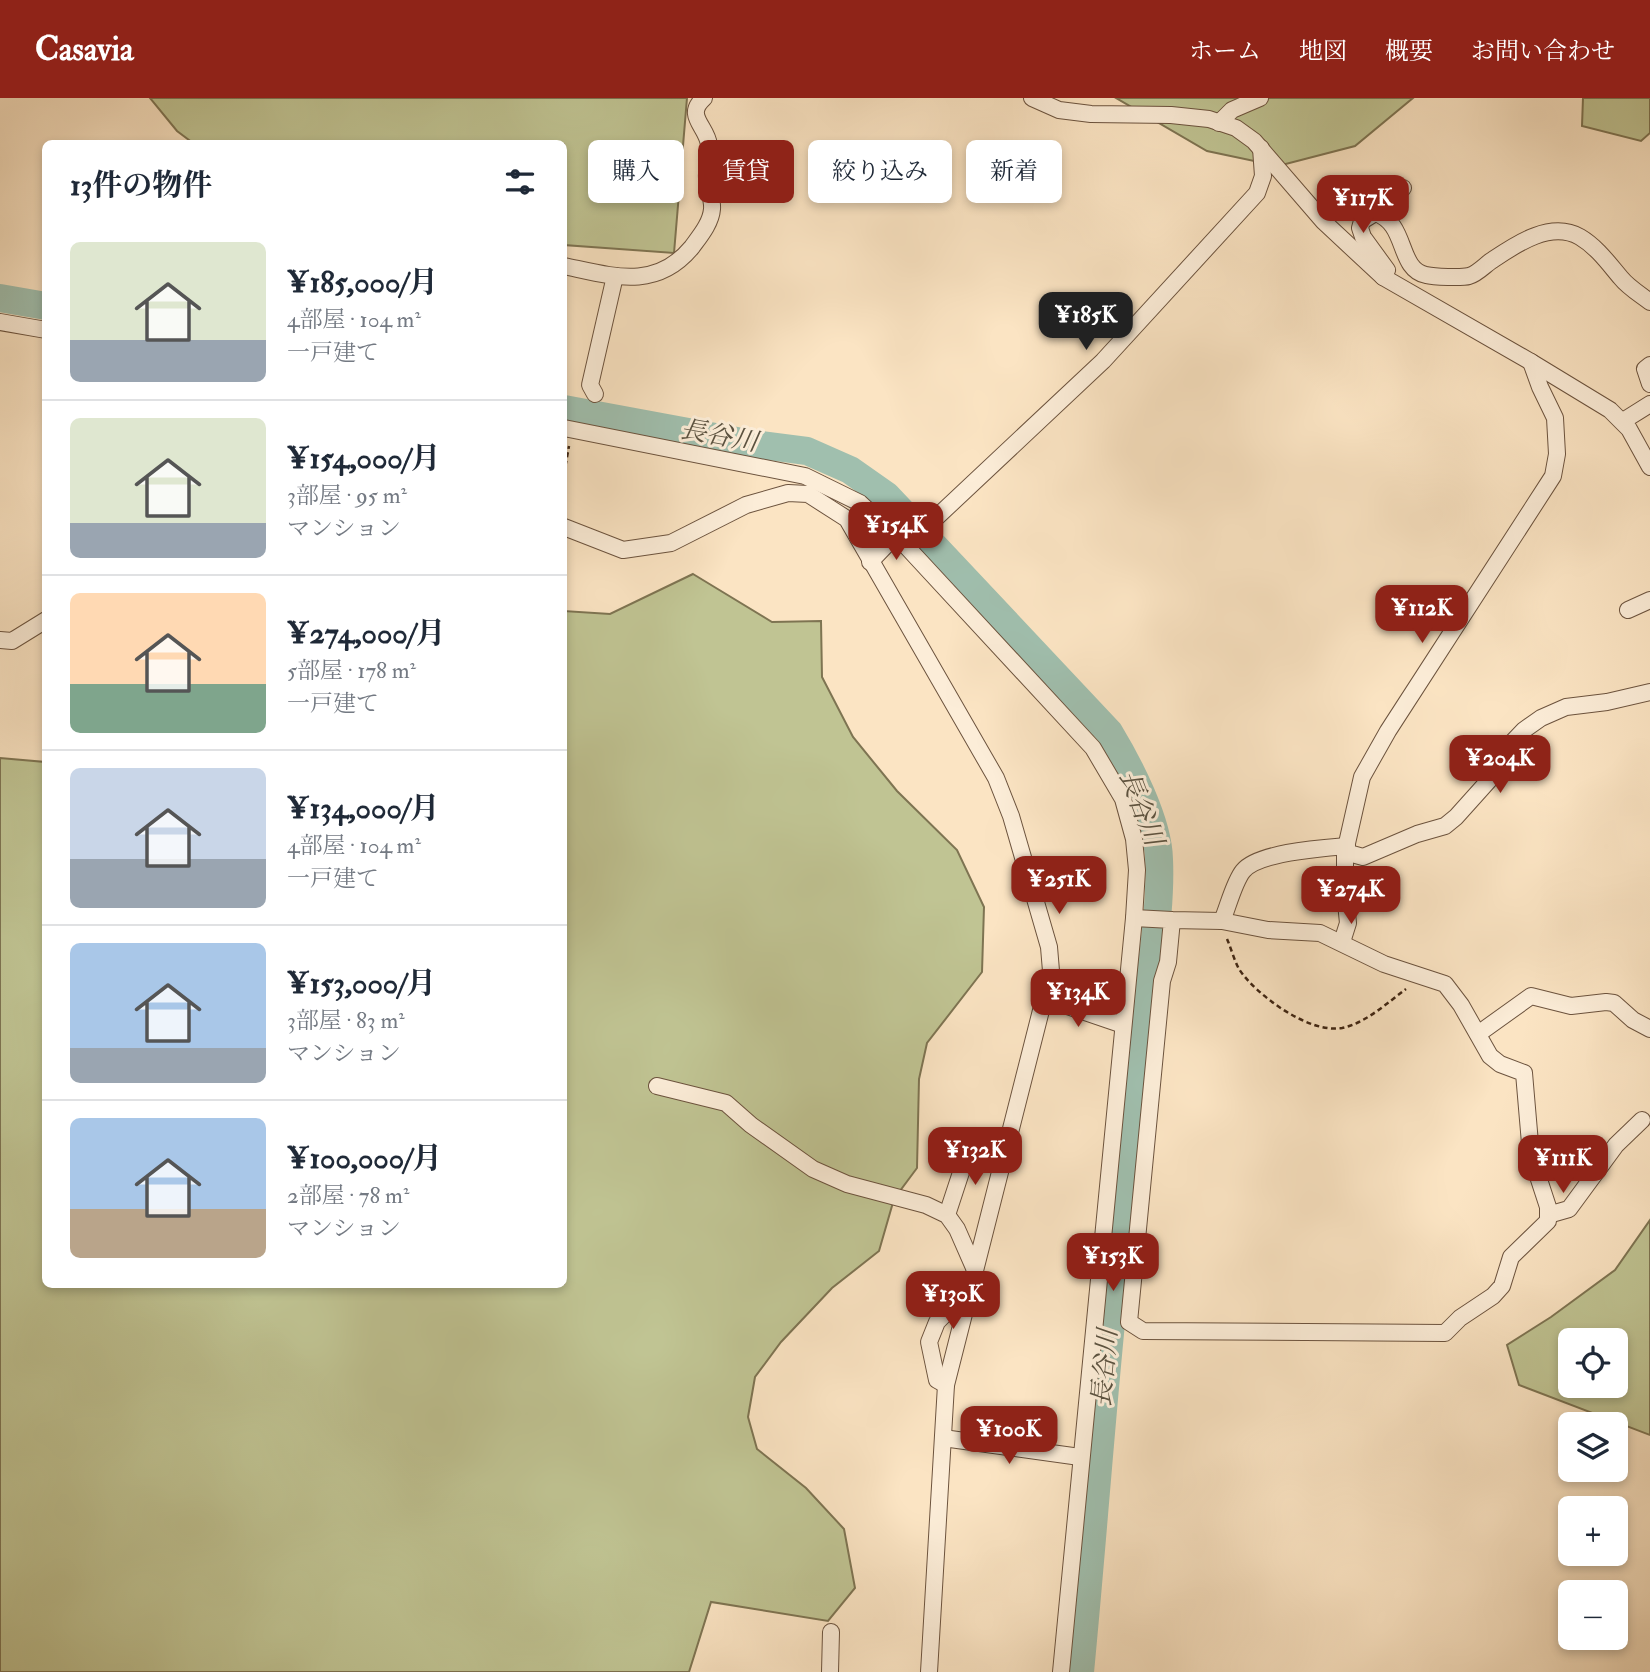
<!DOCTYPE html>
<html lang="ja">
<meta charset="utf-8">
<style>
:root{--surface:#fff;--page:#f2f2f3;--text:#1f2937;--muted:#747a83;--line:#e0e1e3;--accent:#8f2418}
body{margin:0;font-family:"IM FELL Double Pica","Noto Serif JP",serif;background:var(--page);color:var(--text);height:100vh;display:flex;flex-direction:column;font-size:26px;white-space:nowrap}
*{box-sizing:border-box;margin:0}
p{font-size:23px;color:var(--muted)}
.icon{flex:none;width:38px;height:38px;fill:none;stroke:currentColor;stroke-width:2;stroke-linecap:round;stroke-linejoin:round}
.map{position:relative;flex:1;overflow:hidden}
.sheet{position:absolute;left:42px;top:42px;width:525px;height:1148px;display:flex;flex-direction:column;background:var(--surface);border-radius:10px;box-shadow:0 4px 10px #0003}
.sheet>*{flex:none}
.banner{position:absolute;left:588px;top:42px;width:665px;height:63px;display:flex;gap:14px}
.controls{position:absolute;left:1558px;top:1230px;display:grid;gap:14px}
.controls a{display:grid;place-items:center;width:70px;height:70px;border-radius:10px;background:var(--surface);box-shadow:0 4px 10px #0003;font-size:35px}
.price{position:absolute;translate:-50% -60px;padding:0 16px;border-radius:14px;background:var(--accent);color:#fff;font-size:23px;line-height:46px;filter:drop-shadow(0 2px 4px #0008)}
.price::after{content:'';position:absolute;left:50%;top:42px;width:21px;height:16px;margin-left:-10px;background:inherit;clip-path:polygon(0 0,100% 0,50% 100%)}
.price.on{background:#222;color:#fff}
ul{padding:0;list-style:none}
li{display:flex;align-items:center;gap:21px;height:175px;padding:0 28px}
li+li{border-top:2px solid var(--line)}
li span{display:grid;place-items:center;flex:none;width:196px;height:140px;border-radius:10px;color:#555}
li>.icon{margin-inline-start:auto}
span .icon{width:84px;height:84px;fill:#fffc;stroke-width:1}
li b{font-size:30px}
h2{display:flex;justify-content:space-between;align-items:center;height:84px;padding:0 28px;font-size:30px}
.chip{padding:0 24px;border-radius:10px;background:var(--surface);box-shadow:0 4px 10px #0003;font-size:24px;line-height:63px}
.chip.on{background:var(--accent);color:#fff}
header{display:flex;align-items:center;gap:42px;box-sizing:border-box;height:98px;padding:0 35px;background:var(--accent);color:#fff}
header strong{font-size:33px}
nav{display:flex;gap:38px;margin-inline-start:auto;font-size:24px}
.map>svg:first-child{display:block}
.green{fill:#c0c493;stroke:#7e7452;stroke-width:2;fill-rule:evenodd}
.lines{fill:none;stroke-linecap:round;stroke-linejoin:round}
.river{stroke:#a0bfae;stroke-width:28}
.minor-casing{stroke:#6c533e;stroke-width:18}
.path{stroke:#3d2311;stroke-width:2.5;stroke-dasharray:5 3.5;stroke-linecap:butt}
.minor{stroke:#fcedd8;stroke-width:16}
.labels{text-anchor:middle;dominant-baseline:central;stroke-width:6;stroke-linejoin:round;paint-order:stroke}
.water-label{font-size:26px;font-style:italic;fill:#5b5240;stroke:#fcedd8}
</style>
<header>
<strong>Casavia</strong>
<nav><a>ホーム</a><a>地図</a><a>概要</a><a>お問い合わせ</a></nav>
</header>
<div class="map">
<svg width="1650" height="1574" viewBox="0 0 1650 1574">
<rect width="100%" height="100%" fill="#fbe4c3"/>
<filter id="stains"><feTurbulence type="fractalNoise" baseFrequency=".00286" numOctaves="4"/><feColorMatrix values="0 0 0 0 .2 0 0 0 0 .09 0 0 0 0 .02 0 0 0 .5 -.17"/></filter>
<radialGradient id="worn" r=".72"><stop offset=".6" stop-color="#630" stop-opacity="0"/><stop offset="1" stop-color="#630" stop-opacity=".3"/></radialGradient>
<g class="green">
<polygon points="150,0 687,0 674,155 564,147 564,46 193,45 177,33"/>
<polygon points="1116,0 1413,0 1355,48 1278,68 1207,53"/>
<polygon points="1583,0 1650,0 1650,35 1641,43 1582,28"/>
<polygon points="693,476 772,524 821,523 822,579 853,639 897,693 957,752 984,809 982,874 927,945 919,981 917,1070 894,1101 879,1153 832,1190 781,1244 755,1279 748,1319 757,1351 806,1390 844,1431 855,1490 828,1523 711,1504 689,1574 0,1574 0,660 45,664 46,1186 564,1186 564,513 610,516"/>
<path d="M1650,1122V1337L1519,1287L1507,1247L1551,1219L1615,1172ZM1615,1242V1288H1570V1242Z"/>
</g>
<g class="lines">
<g class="river">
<polyline points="0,200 46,208"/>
<path d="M564,311L753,346L807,353L850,372L887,398L1109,634C1129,667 1158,723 1159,761C1161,805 1153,855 1148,899C1139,969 1131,1039 1123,1109C1105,1264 1095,1419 1080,1574"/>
</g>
<defs>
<g id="minor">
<polyline points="1032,0 1059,12 1091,16 1171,17 1209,21 1236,30 1254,43 1324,124 1383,179 1531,264 1610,312 1629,331 1650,369"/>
<polyline points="1219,25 1232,12 1260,0"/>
<path d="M1379,116C1383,103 1387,90 1403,90"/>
<path d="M564,168C612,178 656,193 692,149C700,138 711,125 712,111C713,101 707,90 707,80C706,69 711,58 709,47C707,28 684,18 704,0"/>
<path d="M1383,179L1387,172L1363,139L1360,130L1362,123L1375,115C1408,125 1397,171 1426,177C1434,179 1462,180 1469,178C1477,176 1485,167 1491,163C1515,147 1550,122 1580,139C1597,149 1609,166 1621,180C1628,189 1641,197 1650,204"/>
<polyline points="0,224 46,232"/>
<polyline points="1650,267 1645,271 1650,286"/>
<polyline points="595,296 590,287 615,178"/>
<polyline points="1623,323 1650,306"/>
<polyline points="564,330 805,378 860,405 906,448 1093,650 1123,701 1134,741 1137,772 1134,820 1061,1574"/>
<polyline points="564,429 623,452 671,445 746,407 788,395 808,396 847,421 996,680 1011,718 1049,849 1051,873 946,1287 929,1574"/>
<polyline points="906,448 1103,263 1257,95 1263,78 1261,50"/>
<polyline points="870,464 895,438"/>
<polyline points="1628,512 1650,502"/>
<polyline points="0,542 12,543 46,522"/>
<polyline points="1345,754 1363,759 1417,736 1445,728 1456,719 1491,680 1503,654 1524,632 1541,620 1566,609 1607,604 1650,594"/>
<polyline points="1134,820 1172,822 1168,864 1162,883 1129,1224 1143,1233 1445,1235 1460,1220 1493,1198 1502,1188 1511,1159 1548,1123 1548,1109 1531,1057 1524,975 1500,966 1490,958 1461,907 1445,886 1384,866 1320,835 1268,832 1222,823 1172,822"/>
<path d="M1222,823C1228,809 1234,784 1243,773C1258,754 1324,750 1347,748"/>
<polyline points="1342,844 1348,825 1345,795 1345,754 1362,679 1388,633 1553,378 1557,356 1555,320 1540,289 1531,264"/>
<polyline points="1044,900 1123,927"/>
<polyline points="1478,936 1531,898 1571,908 1606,904 1614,905 1633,922 1650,931"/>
<polyline points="657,988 726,1005 751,1027 813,1071 847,1086 926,1107 947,1117 957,1131 975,1172"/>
<polyline points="947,1117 969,1050"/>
<polyline points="1548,1117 1569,1111 1616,1047 1642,1022"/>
<polyline points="946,1287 937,1282 929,1244 937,1224 969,1192"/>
<polyline points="943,1340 1080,1359"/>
<polyline points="830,1574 831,1534"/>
</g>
</defs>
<use href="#minor" class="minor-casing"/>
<g class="path">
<polyline points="564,376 569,348"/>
<path d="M1227,841C1231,850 1234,862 1239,871C1256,897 1309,936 1342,930C1366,925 1387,905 1406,891"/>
</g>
<use href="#minor" class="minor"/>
</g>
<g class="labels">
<g class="water-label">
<text transform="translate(719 338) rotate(10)">長谷川</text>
<text transform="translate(1141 710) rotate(69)">長谷川</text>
<text transform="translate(1105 1270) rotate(-85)">長谷川</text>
</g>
</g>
<rect width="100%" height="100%" filter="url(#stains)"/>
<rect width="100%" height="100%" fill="url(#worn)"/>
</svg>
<div class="controls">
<a><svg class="icon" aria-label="locate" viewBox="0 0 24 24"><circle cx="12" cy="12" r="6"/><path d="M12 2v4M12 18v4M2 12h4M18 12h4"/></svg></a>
<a><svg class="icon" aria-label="layers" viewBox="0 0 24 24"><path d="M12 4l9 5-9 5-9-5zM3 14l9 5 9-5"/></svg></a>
<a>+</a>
<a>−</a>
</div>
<b class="price" style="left:1363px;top:137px">¥117K</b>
<b class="price on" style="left:1086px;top:254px">¥185K</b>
<b class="price" style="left:896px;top:464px">¥154K</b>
<b class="price" style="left:1422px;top:547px">¥112K</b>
<b class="price" style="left:1500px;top:697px">¥204K</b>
<b class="price" style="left:1059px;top:818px">¥251K</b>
<b class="price" style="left:1351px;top:828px">¥274K</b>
<b class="price" style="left:1078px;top:931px">¥134K</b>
<b class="price" style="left:975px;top:1089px">¥132K</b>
<b class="price" style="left:1563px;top:1097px">¥111K</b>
<b class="price" style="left:1113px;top:1195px">¥153K</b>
<b class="price" style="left:953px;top:1233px">¥130K</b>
<b class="price" style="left:1009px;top:1368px">¥100K</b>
<div class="banner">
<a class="chip">購入</a>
<a class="chip on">賃貸</a>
<a class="chip">絞り込み</a>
<a class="chip">新着</a>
</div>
<section class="sheet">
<h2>13件の物件<svg class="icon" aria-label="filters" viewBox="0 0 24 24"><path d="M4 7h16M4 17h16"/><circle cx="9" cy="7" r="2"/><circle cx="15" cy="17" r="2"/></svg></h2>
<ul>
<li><span style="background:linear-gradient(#dfe7d0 70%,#9aa5b1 0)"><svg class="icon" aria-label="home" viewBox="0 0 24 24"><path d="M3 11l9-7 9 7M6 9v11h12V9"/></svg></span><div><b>¥185,000/月</b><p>4部屋 · 104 m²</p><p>一戸建て</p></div></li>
<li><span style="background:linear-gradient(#dfe7d0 75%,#9aa5b1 0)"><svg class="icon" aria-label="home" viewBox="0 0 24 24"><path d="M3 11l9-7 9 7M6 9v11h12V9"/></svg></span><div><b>¥154,000/月</b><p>3部屋 · 95 m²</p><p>マンション</p></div></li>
<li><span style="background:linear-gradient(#ffd9b3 65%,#7fa58c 0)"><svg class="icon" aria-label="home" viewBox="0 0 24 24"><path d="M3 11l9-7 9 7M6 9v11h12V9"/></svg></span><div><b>¥274,000/月</b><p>5部屋 · 178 m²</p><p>一戸建て</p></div></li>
<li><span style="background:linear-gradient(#c9d6e8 65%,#9aa5b1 0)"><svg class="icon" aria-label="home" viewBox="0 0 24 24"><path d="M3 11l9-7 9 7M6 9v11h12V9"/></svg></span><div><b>¥134,000/月</b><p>4部屋 · 104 m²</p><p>一戸建て</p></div></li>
<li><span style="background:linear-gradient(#a9c7e8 75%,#9aa5b1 0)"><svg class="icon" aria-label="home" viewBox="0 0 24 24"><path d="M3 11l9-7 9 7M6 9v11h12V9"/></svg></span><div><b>¥153,000/月</b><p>3部屋 · 83 m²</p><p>マンション</p></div></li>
<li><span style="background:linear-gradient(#a9c7e8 65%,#b9a48a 0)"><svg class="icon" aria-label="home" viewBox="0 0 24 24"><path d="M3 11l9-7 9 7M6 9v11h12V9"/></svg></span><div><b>¥100,000/月</b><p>2部屋 · 78 m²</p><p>マンション</p></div></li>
</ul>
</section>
</div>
